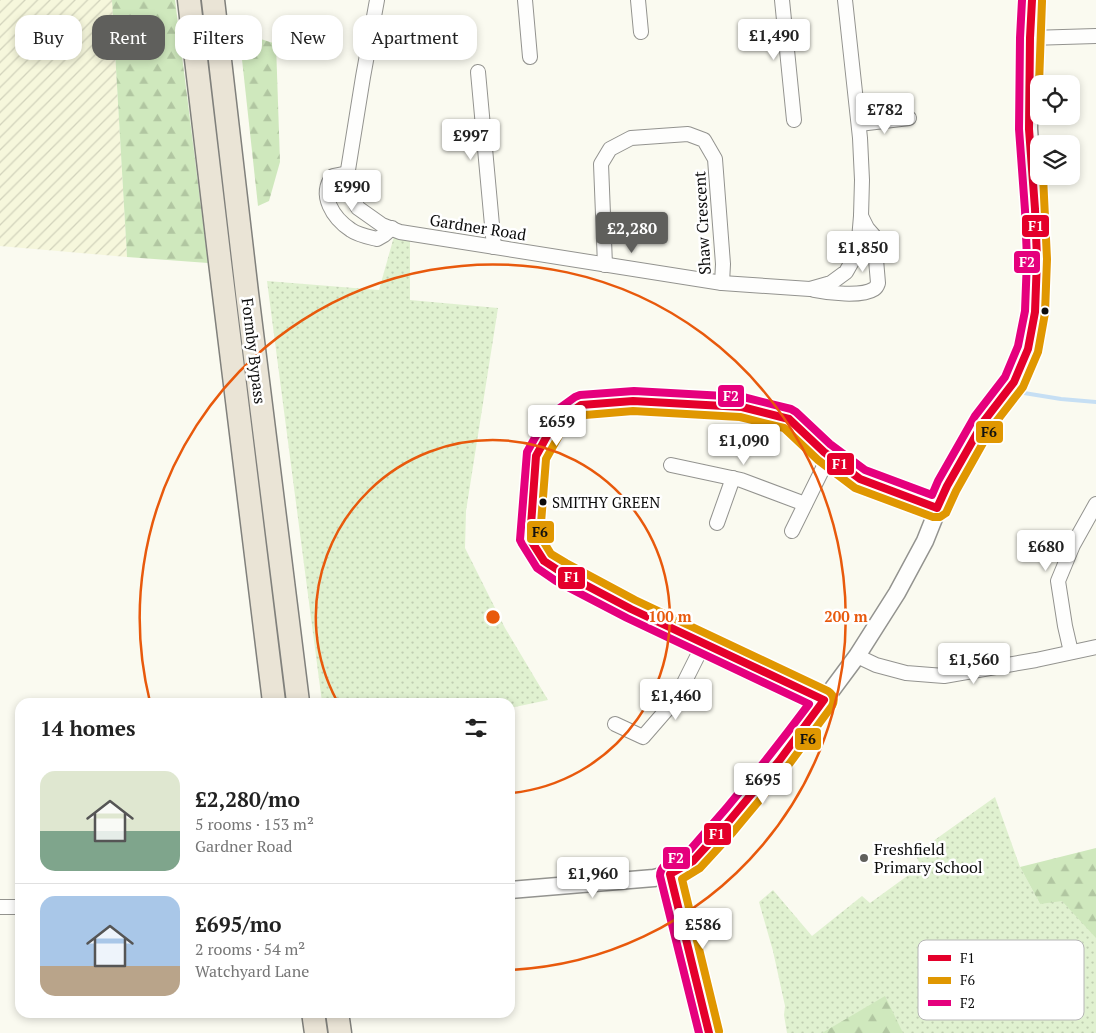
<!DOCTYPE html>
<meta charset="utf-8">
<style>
:root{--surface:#fff;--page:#f2f2f2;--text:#222;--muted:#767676;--line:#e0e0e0;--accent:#5f5f5c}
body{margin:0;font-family:"PT Serif",serif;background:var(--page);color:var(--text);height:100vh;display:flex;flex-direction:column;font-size:19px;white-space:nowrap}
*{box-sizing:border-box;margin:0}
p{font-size:16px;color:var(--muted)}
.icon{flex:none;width:28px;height:28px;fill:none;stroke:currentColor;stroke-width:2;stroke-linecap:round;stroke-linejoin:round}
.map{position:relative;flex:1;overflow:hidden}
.details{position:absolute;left:15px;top:698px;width:500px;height:320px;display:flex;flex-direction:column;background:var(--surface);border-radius:15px;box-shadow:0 2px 8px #0003}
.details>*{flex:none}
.top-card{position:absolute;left:15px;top:15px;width:500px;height:45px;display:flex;gap:10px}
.tools{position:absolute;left:1030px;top:75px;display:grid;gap:10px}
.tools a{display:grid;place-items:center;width:50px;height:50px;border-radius:10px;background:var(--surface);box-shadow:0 2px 8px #0003;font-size:25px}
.price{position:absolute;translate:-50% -42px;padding:0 11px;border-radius:5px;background:#fff;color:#222;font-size:16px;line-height:32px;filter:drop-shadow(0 1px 2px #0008)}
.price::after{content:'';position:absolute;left:50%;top:30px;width:15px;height:11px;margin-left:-8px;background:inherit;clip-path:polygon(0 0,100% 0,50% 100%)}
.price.active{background:var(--accent);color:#fff}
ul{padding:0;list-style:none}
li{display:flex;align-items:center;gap:15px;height:125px;padding:0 25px}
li+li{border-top:1px solid var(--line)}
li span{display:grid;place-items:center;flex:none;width:140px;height:100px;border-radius:15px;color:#555}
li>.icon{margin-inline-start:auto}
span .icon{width:60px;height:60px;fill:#fffc;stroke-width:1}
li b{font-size:21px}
h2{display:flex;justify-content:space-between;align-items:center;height:60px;padding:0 25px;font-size:21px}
.chip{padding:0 18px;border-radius:15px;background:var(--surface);box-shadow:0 2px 8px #0003;font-size:18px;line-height:45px}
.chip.active{background:var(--accent);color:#fff}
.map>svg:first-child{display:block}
.farmland{fill:url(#farmland-furrows)}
.grass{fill:url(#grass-dots)}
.forest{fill:url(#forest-firs)}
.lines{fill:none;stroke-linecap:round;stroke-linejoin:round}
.stream{stroke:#c6dff4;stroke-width:4}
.minor-casing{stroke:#93938f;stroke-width:16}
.tertiary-casing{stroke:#93938f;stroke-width:19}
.trunk-casing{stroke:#80807c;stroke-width:25}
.minor{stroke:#fefefd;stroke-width:14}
.tertiary{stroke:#fefefd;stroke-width:16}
.trunk{stroke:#eae4d6;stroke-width:22}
.bus-1-casing{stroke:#fff;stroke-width:11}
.bus-2-casing{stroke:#fff;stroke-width:11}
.bus-3-casing{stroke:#fff;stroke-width:11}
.bus-1{stroke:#e4002b;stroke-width:8}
.bus-2{stroke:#e09701;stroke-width:8}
.bus-3{stroke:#e5007d;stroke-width:8}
.ring{fill:none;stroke:#e8590c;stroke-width:2.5}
.bus-dot{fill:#0c0c0c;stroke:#fff;stroke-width:2}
.poi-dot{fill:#5f5f5c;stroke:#fff;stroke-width:2}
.labels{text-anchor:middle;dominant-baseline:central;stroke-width:5;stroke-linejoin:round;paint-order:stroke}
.bus-label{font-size:15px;fill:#0c0c0c;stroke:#fff;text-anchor:start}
.street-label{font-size:16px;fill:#0c0c0c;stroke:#fff}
.poi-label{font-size:16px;fill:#0c0c0c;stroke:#fff;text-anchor:start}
.key{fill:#fff;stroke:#b6b6b6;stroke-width:1}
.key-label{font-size:14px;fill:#0c0c0c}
.centre{fill:#e8590c;stroke:#fff;stroke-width:2.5}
.ring-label{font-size:15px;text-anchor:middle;font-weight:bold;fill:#e8590c;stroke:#fff;stroke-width:5;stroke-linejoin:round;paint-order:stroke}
.line-badge{stroke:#fff;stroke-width:2}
.badge-label{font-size:14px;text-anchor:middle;font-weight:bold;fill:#fff}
.pale-badge-label{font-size:14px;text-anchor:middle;font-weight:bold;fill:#111}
</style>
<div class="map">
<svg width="1096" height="1033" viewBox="0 0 1096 1033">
<defs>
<pattern id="farmland-furrows" width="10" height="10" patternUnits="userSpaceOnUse" patternTransform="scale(1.25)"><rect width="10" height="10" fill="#f6f7dc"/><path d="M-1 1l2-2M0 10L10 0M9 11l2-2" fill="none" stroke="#d2d3bc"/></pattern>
<pattern id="grass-dots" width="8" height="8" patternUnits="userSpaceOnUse" patternTransform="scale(1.25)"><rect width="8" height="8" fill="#e0f1d0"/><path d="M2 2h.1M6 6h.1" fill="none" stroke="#bfcdb1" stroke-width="1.8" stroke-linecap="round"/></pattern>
<pattern id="forest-firs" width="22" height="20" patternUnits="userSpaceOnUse" patternTransform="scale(1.25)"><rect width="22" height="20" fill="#cfe8bd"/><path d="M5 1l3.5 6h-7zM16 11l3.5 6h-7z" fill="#b1c6a1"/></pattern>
</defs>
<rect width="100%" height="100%" fill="#fafaf0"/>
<polygon class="farmland" points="0,0 112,0 127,257 0,246"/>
<g class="grass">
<polygon points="395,233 410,236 410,300 498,308 466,511 465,548 505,628 548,700 510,708 510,702 322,702 267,281 379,290"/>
<polygon points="995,797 1020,867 1040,904 1096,870 1096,1033 787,1033 784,1015 785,1006 773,951 759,902 773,890 812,936 862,896 870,903 921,866 915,854"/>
</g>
<g class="forest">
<polygon points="112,0 175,0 208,263 127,257"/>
<polygon points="239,32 276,44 280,162 269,201 258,206"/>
<polygon points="1096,848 1096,938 1062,901 1040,904 1020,867"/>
<polygon points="885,996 903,1033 822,1033"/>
</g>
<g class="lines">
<polyline class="stream" points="1024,393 1061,399 1096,402"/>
<defs>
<g id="minor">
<polyline points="377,0 363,77 348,170 349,190 358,208 382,225 400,232 722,283 810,289 831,283 846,272 858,251 861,216 862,180 860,138 845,0"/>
<polyline points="525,0 530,57"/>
<polyline points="638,0 641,32"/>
<polyline points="782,0 794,120"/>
<polyline points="1030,38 1096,36"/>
<polyline points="478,72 494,247"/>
<polyline points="859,124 909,118"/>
<path d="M348,173L333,176C318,195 333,218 351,230C358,235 369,237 377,239L384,235L392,228"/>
<polyline points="605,265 601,164 610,149 631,138 688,134 704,140 715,159 723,264 722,283"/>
<path d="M814,290C828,293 862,297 874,289C877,287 877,286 878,283L874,236L867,228L861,216"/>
<polyline points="671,465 741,480 805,504"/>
<polyline points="717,523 733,478"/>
<polyline points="792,531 829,456"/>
<polyline points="1071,652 1065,626 1058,581 1073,545 1096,504"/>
<polyline points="857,656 876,665 906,673 944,676 1036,660 1096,647"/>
<polyline points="824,700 631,609 561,572 544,561 530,539 536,456 553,425 581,405 633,401 742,407 789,419 824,452 860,479 937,508"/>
<polyline points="615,724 643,737 676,699 704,643"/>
<polyline points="670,874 709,1033"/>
<polyline points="0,907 20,907"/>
</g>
<polyline id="tertiary" points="510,890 654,878 670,874 693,861 725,826 779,761 857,656 897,593 925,541 947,486 984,421 1014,382 1028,349 1035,312 1037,259 1035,209 1029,129 1030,38 1032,0"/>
<g id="trunk">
<polyline points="189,0 220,262 274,702"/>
<polyline points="213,0 247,293 298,702"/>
<polyline points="313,1012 316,1033"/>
<polyline points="337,1012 340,1033"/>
</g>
</defs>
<use href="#minor" class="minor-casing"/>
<use href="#tertiary" class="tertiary-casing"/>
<use href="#trunk" class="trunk-casing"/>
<use href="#minor" class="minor"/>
<use href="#tertiary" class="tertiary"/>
<use href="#trunk" class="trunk"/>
<defs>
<polyline id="bus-1" points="709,1033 670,874 693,861 725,826 779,761 824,700 631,609 561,572 544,561 530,539 536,456 553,425 581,405 633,401 742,407 789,419 824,452 860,479 937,508 947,486 984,421 1014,382 1028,349 1035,312 1037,259 1035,209 1029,129 1030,38 1032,0"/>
<g id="bus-2">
<polyline points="1039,84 1042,1"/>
<path d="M719,1031L682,879L700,868L733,832L787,767L832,706C835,700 834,695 828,691L635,600L566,563L551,554L540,536L546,459L561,432L585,415L633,411L740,417L784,428L818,460L855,488L933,517H940L946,513L956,491L992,427L1023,387L1038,352L1045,313L1047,259L1043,176"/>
</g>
<path id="bus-3" d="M699,1033L660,876C660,861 681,859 690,850C732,803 771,755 809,704L627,618L556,581L537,568L522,544L520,540L527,452L546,418L575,397L580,395L634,391L743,397L791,409L796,412L830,444L865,470L932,495L938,481L975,416L1005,377L1018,346L1025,311L1027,259L1025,210L1019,129L1020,38L1022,0"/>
</defs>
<use href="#bus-1" class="bus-1-casing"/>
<use href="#bus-2" class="bus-2-casing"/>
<use href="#bus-3" class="bus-3-casing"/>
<use href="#bus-1" class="bus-1"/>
<use href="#bus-2" class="bus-2"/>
<use href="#bus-3" class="bus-3"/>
</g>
<g class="ring">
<path d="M337 701A177 177 0 1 1 512 793"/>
<path d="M150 702A353 353 0 1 1 511 970"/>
</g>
<g class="bus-dot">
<circle cx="1045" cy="311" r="4.5"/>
<circle cx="543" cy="502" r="4.5"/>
</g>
<circle class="poi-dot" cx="864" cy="858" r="5"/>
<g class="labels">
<g class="bus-label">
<text x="552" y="502">SMITHY GREEN</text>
</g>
<g class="street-label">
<text transform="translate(702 223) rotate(-93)">Shaw Crescent</text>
<text transform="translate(478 227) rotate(9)">Gardner Road</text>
<text transform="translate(254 351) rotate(83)">Formby Bypass</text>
</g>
<g class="poi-label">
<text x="874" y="849">Freshfield<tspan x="874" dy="18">Primary School</tspan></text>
</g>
</g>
<rect x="918" y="940" width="166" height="80" rx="8" class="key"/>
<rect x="928" y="955" width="23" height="6" fill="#e4002b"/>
<rect x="928" y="977" width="23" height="7" fill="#e09701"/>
<rect x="928" y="1000" width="23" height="6" fill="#e5007d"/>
<g class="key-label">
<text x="960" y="963">F1</text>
<text x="960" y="985">F6</text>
<text x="960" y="1008">F2</text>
</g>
<circle cx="493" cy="617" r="8" class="centre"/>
<g class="ring-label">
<text x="670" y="622">100 m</text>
<text x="846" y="622">200 m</text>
</g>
<g class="line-badge">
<rect x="1021" y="214" width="29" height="24" rx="5" fill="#e4002b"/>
<rect x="1013" y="250" width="28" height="24" rx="5" fill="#e5007d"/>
<rect x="717" y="384" width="28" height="24" rx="5" fill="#e5007d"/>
<rect x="975" y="420" width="29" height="24" rx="5" fill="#e09701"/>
<rect x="826" y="452" width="29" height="24" rx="5" fill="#e4002b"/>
<rect x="526" y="520" width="29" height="24" rx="5" fill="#e09701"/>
<rect x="557" y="566" width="29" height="24" rx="5" fill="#e4002b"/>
<rect x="794" y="727" width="28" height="24" rx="5" fill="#e09701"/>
<rect x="703" y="822" width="29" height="24" rx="5" fill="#e4002b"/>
<rect x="662" y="846" width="29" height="24" rx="5" fill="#e5007d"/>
</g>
<g class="badge-label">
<text x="1036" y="231">F1</text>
<text x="1027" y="267">F2</text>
<text x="731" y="401">F2</text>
<text x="840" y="469">F1</text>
<text x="572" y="582">F1</text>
<text x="717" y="839">F1</text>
<text x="676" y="863">F2</text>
</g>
<g class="pale-badge-label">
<text x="989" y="437">F6</text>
<text x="540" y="537">F6</text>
<text x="808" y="744">F6</text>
</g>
</svg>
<div class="tools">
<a><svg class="icon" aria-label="locate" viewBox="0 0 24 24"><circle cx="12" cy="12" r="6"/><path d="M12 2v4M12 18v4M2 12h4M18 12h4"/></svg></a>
<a><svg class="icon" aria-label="layers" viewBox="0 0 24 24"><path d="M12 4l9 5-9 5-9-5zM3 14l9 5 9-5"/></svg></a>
</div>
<b class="price" style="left:774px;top:61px">£1,490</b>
<b class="price" style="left:885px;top:135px">£782</b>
<b class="price" style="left:471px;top:161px">£997</b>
<b class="price" style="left:352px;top:212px">£990</b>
<b class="price active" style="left:632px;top:254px">£2,280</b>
<b class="price" style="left:863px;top:273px">£1,850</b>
<b class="price" style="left:557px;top:447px">£659</b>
<b class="price" style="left:744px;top:466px">£1,090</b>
<b class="price" style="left:1046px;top:572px">£680</b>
<b class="price" style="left:974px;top:685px">£1,560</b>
<b class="price" style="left:676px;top:721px">£1,460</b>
<b class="price" style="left:763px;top:805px">£695</b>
<b class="price" style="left:593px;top:899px">£1,960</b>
<b class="price" style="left:703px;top:950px">£586</b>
<div class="top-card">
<a class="chip">Buy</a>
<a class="chip active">Rent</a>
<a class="chip">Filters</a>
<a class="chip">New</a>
<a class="chip">Apartment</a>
</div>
<section class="details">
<h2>14 homes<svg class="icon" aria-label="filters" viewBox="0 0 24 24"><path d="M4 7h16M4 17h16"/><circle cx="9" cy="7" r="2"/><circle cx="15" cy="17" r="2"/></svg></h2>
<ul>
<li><span style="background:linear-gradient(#dfe7d0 60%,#7fa58c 0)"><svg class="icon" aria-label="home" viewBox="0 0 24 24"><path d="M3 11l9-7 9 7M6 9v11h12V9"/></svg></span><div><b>£2,280/mo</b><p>5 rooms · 153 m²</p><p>Gardner Road</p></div></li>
<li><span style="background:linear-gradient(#a9c7e8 70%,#b9a48a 0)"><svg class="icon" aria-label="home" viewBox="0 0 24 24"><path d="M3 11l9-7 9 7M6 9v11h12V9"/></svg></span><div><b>£695/mo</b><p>2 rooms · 54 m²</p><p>Watchyard Lane</p></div></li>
</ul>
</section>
</div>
